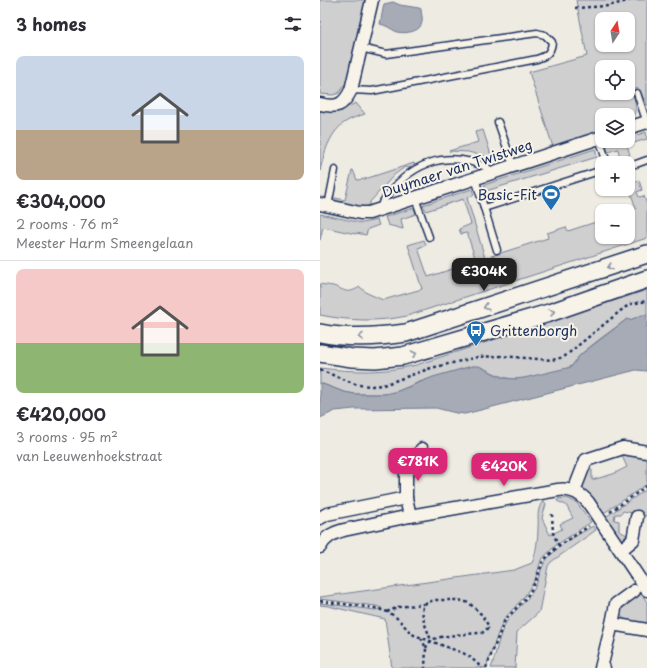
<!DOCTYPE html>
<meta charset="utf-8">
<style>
:root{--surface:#fff;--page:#f2f2f3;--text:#2b2b33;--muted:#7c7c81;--line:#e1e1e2;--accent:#db2777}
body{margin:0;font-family:"Playpen Sans",sans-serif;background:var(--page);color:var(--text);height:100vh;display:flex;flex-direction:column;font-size:15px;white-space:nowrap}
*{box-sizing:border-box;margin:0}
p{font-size:13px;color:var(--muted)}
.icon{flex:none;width:22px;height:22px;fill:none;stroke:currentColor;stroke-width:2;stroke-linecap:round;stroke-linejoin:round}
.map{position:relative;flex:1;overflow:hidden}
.sheet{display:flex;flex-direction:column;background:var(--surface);width:320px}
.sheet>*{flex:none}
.needle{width:26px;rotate:12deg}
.tools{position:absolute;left:275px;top:12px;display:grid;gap:8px}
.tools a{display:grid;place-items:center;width:40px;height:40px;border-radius:8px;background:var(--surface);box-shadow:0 1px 3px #0004;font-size:20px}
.price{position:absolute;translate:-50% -34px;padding:0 9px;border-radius:8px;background:var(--accent);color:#fff;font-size:13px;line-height:26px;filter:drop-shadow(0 1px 2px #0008)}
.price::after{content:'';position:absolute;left:50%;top:24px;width:12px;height:9px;margin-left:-6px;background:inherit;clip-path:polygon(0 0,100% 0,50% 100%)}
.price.on{background:#222;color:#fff}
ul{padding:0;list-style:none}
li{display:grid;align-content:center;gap:8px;height:212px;padding:0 16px}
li+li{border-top:1px solid var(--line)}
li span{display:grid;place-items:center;height:124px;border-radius:8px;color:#555}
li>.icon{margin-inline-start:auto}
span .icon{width:72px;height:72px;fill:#fffc;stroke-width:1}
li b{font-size:17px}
h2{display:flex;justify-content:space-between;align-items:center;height:48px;padding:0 16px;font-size:17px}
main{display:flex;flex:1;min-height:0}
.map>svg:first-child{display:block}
.green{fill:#cfcfcf;stroke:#757f96;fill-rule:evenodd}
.water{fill:#a6abb5;stroke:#6e7992}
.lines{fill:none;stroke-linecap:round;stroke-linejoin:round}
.lane-casing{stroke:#1b2f5e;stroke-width:9}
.street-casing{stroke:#1b2f5e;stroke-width:15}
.secondary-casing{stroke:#1b2f5e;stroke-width:20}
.path{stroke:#1b2f5e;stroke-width:2.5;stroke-dasharray:3 3;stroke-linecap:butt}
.lane{stroke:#f7f3e8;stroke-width:6}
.street{stroke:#f7f3e8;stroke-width:12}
.secondary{stroke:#f7f3e8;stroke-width:17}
.oneway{stroke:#8991a3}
.labels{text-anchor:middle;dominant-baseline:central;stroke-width:4;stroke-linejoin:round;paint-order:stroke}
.street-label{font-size:14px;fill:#1b2f5e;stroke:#f7f3e8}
.poi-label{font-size:14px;fill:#1b2f5e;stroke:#f7f3e8;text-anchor:end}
</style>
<main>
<section class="sheet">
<h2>3 homes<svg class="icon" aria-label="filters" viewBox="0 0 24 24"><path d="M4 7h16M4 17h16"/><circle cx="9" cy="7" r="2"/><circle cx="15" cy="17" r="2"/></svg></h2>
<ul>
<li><span style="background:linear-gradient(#c9d6e8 60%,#b9a48a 0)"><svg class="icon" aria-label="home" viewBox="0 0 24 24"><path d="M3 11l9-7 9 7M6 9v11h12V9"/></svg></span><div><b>€304,000</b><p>2 rooms · 76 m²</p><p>Meester Harm Smeengelaan</p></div></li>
<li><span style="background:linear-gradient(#f6c9c9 60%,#8fb573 0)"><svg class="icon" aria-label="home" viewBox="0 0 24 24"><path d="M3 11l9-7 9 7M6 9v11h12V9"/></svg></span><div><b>€420,000</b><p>3 rooms · 95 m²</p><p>van Leeuwenhoekstraat</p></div></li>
</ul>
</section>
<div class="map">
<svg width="327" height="668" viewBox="0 0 327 668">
<rect width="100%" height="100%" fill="#eeebe2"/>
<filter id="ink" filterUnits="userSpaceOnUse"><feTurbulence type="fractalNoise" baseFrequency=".025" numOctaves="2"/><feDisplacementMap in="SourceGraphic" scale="8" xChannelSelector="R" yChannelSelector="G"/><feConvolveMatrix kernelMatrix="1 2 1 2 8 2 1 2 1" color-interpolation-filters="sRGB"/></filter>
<g filter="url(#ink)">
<g class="green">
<polygon points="0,0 49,0 28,86 24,85 19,93 13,95 0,94"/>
<path d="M256,0H327V106L320,92L313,94C316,104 318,115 308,123V115H282V131L233,147L209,72L267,56ZM282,19H308V45H282ZM282,67H308V93H282Z"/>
<path d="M36,103L45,114C39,116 32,118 27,121C10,131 4,153 0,171V111L17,112Z"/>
<polygon points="163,130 172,158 148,152 129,151 158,142 155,132"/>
<polygon points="326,132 327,139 307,145 310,155 300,158 298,149 288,152 286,145 298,141 308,141 308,138"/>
<polygon points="275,149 277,157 166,191 164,185"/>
<polygon points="94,163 95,166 90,168 85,167 74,175 50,202 50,207 44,209 15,202 15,198 25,200 32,170 33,170 37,180 45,179"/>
<path d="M319,180L322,190L317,192L319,197L324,196L327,205V238L87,316C58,322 30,321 0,315V284C4,285 8,285 13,286C26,290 26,295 40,287L47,293L63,300L102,289L88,245L104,240L106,245L98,248L108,277L156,261L147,233L141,234L139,229L151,224L143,199L106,211L103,205L152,189L154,195L147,198L165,258L228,238L227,233L246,227L248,231L282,220V237H308V212L316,209L308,184Z"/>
<polygon points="94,208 96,214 81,219 83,229 68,225 65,217"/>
<polygon points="0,214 42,223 57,220 59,225 48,229 46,235 36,233 36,234 3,227 0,240"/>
<path d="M327,290V315L309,320L307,319C291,331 275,342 260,355C256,359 255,364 250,367C241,371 203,380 193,379C178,378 167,367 152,366L99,382L78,391L65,394H35L24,392L0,383V371H1L0,368C33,372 64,373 96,365Z"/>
<polygon points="308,454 327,458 327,484 281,515 271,497 263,488 263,483 268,470 272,470 272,480 293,474 307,467 302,456"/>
<polygon points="327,489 327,516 303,511 301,514 295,514 294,520 299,521 299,531 307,535 302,541 289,523 288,523 284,518"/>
<path d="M247,498L257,503L271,522L235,546L221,560L215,580L209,589L204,597L184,619L177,636L166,668H72L65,619L8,606L0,605V603L55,610L62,608L56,606L0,599V597L194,570L212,563C216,554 218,538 218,528C219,516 216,513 222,502L224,501L226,504L222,518L230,535L242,529L240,524L253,518L246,505L237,501L238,499Z"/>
<path d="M273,526L276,530L231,562L228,566L219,612L197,632L195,668H171C177,653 178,635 187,621C194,610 206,603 213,591C219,581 220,567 228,558C240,544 258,535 273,526Z"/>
<path d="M321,593L327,602V625C318,624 307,623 301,616L302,607L304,605Z"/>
</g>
<g class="water">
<path d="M73,2L80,5L99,8L101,9C101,13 103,18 102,22C101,32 85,34 77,32C71,29 66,25 60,24L64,4Z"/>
<polygon points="322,315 327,315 327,371 316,370 145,414 136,413 116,408 34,409 15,411 0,418 0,383 24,392 35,394 65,394 78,391 113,377 152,366 159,366 183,378 195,379 204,378 251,367 260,355 307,319 310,320"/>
</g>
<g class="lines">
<defs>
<g id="lane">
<path d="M31,90L52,91L217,59C226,56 231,53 232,42L225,35L217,33L66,54L41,48"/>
<polyline points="317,93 327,123"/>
<polyline points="178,122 193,165"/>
<polyline points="279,138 287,163"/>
<polyline points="316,164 327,160"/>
<polyline points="155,178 177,250"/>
<polyline points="95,198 109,237"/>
<polyline points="8,206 15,170"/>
<path d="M64,208L62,203C88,164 124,148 168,168L170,173"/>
<polyline points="164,208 282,170"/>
</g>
<g id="street">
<path d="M0,104C17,108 23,106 31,90L52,0"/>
<polyline points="308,128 327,122"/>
<polyline points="0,204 40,213 49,213 282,137"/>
<polyline points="254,491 266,460 303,448 327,452"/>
<polyline points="90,516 86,498 86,475 102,449"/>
<polyline points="0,518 7,514 86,498"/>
<path d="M0,547C5,537 13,533 24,530L90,516L238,490C251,488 260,493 268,502L327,590"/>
<polyline points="301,550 313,540 317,517"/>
<polyline points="314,591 296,604 292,624 327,630"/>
<polyline points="284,668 281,668 292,624"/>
</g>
<g id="secondary">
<path d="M0,333C29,339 57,337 86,333L327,254"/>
<polyline points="0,353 32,358 55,359 83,356 229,313 327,279"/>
</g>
</defs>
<use href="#lane" class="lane-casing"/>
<use href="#street" class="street-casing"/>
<use href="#secondary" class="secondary-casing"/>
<g class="path">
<polyline points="255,8 288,6 311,0"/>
<polyline points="0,21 0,23"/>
<polyline points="0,370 38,385 52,386 63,385 111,368 158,357 180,356 232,360 244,357 304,308 311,304 327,301"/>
<polyline points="290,512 327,486"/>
<polyline points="232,514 233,533 239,546"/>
<path d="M0,601L55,608C62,610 69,612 74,616C82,621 86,630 94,635L143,653L150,657L162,668"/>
<polyline points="67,612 78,607 104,604"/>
<polyline points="101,638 106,648 105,668"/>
<path d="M106,648C107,645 110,641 114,639C119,636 154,633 162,633L168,628V625L161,614L149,603L139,600H116L107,602L103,606C101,621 107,627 111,641"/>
<polyline points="166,668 185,620 206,598 211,590 216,580 223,561 236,548 269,526"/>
</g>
<use href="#lane" class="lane"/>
<use href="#street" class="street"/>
<use href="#secondary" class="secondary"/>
</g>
<defs><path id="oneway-chevron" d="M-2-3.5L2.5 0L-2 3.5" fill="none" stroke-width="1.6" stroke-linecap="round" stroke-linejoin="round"/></defs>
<g class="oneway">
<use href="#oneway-chevron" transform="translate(290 267) rotate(162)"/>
<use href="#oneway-chevron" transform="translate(166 307) rotate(162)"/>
<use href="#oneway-chevron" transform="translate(232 312) rotate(-18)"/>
<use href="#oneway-chevron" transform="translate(41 337) rotate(179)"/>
<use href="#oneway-chevron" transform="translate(94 354) rotate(-14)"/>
</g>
</g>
<defs>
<symbol id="stadium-pin" viewBox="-11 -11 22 30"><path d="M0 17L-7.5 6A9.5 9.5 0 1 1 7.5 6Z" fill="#1f6fb2" stroke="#f7f3e8"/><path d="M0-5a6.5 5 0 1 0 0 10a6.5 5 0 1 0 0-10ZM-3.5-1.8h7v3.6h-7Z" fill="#fff"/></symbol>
<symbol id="bus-pin" viewBox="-11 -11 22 30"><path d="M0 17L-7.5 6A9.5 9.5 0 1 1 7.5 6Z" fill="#1f6fb2" stroke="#f7f3e8"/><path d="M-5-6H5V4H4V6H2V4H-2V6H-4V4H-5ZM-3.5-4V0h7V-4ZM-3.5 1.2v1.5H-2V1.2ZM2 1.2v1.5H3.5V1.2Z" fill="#fff"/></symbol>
</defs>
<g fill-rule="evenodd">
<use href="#stadium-pin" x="220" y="183" width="22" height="30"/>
<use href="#bus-pin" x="145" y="319" width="22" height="30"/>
</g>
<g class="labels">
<g class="street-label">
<text transform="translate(137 168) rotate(-18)">Duymaer van Twistweg</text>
</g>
<g class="poi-label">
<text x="217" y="194">Basic-Fit</text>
<text x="170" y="330" text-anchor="start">Grittenborgh</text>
</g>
</g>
</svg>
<div class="tools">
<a><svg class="needle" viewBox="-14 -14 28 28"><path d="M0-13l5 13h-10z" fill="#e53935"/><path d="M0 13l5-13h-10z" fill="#7c7c81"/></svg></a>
<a><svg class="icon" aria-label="locate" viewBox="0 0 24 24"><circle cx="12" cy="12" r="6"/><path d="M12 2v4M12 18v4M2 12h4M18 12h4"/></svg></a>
<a><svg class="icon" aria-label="layers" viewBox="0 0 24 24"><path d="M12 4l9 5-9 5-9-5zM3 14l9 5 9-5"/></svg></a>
<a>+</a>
<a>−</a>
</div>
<b class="price on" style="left:164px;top:292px">€304K</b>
<b class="price" style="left:98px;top:482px">€781K</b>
<b class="price" style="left:184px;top:487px">€420K</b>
</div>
</main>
